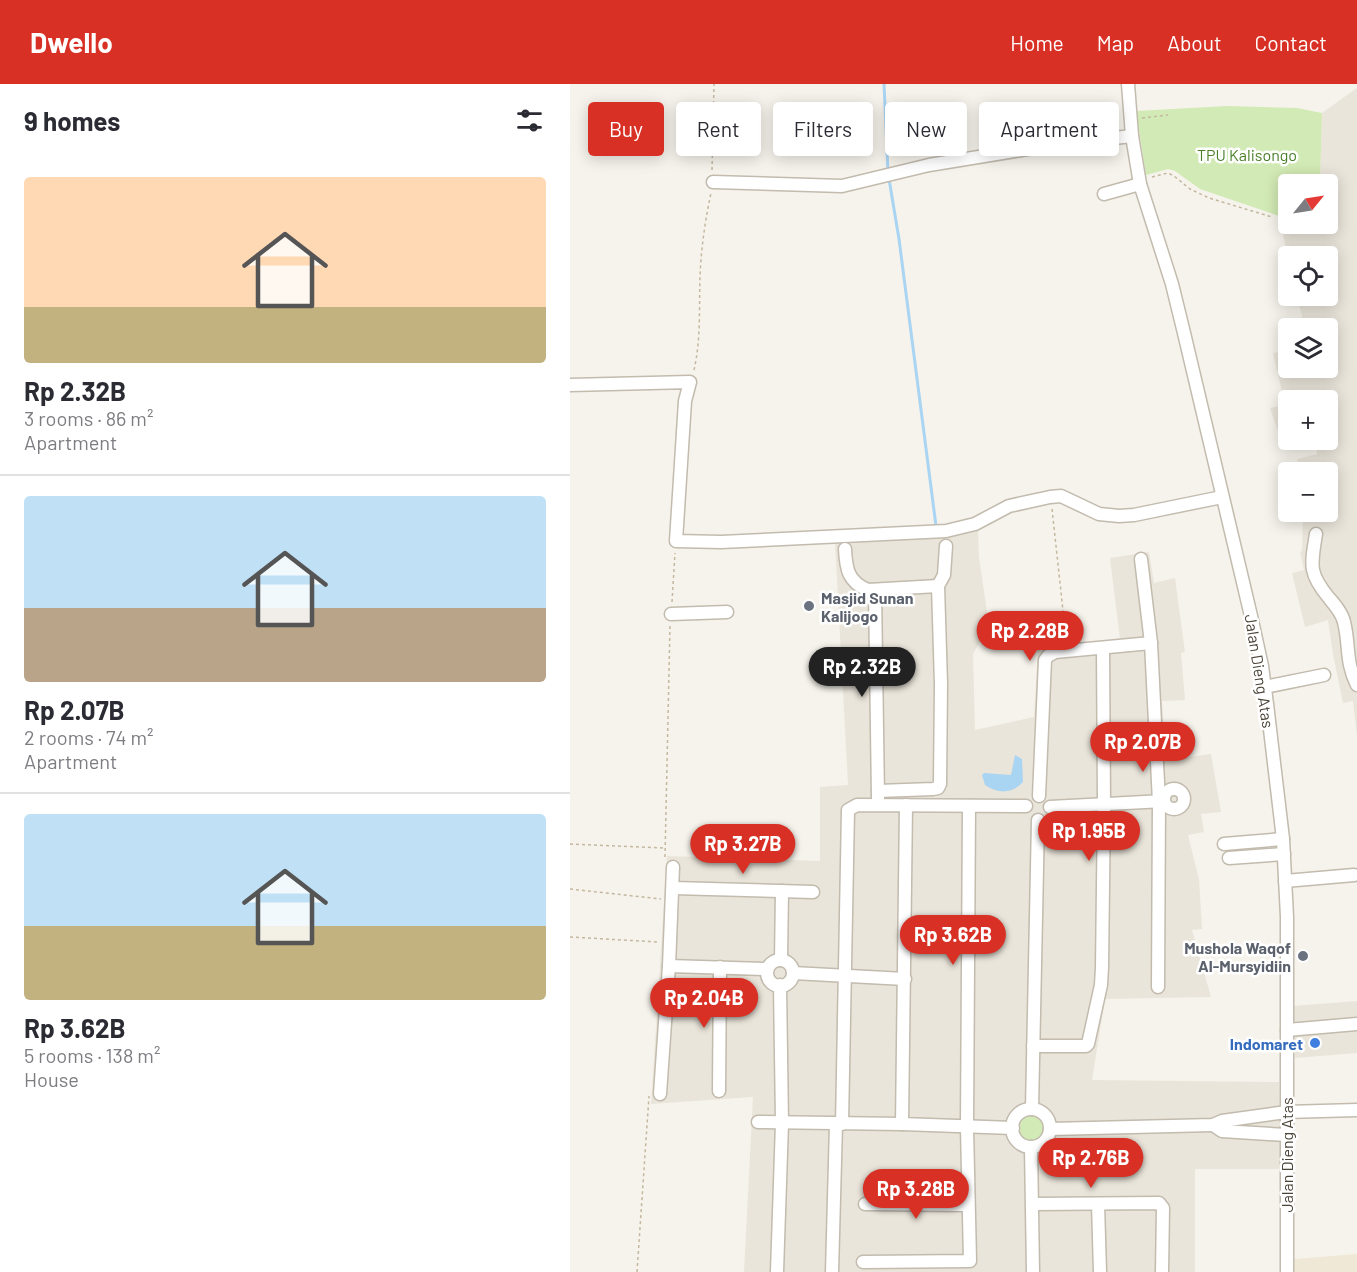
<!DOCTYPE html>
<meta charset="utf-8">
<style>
:root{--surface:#fff;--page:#f2f2f3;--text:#2b2b33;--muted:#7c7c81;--line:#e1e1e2;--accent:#d93025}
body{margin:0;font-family:Barlow,sans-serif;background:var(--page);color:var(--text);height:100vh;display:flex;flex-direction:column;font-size:22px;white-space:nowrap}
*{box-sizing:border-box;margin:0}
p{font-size:20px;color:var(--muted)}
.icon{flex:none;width:33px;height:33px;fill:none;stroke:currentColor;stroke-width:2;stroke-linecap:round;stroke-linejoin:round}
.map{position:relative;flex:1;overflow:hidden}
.drawer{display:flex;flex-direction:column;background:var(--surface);width:570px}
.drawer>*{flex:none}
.top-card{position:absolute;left:18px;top:18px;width:570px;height:54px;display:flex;gap:12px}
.needle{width:39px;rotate:60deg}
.fabs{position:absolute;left:708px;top:90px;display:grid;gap:12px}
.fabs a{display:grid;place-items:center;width:60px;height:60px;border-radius:6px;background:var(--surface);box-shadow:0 3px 15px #0003;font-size:30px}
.price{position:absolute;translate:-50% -51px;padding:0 14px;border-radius:21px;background:var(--accent);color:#fff;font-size:20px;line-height:39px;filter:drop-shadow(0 2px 3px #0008)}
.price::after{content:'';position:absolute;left:50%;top:36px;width:18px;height:14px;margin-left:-9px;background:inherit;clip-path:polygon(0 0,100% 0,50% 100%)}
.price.current{background:#222;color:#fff}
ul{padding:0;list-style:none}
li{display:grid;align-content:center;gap:12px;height:318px;padding:0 24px}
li+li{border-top:2px solid var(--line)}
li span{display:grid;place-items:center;height:186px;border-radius:6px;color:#555}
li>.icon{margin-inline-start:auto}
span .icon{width:108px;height:108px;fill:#fffc;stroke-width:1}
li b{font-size:26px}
h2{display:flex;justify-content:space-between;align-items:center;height:72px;padding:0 24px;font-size:26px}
.chip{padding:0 21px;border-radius:6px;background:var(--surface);box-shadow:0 3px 15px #0003;font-size:21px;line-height:54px}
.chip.current{background:var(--accent);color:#fff}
header{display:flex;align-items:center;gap:36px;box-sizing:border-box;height:84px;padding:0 30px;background:var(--accent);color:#fff}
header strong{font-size:28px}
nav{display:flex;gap:33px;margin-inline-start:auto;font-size:21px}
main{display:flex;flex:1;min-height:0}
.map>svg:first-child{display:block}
.residential{fill:#eae5da;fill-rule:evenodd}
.education{fill:#efe8d6}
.green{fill:#d2eab5}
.water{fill:#a9d4f2}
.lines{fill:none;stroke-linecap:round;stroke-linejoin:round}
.stream{stroke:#a9d4f2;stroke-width:3}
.minor-casing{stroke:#c2bbae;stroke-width:15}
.path{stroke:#c4b79f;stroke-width:1.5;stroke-dasharray:3 3;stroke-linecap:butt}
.minor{stroke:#fff;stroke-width:12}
.worship-dot{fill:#6b7280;stroke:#fff;stroke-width:2}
.shop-dot{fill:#3f7fe0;stroke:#fff;stroke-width:2}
.labels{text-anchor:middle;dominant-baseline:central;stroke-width:5;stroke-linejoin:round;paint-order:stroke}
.park-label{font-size:16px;fill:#4a7f2a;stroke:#fff}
.worship-label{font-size:16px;font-weight:bold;fill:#5b616d;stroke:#fff;text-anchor:start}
.street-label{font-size:16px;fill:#4b4439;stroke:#fff}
.shop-label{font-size:16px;font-weight:bold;fill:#366cbe;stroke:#fff;text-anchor:end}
</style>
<header>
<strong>Dwello</strong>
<nav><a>Home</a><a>Map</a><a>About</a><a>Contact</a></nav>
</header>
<main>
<section class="drawer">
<h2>9 homes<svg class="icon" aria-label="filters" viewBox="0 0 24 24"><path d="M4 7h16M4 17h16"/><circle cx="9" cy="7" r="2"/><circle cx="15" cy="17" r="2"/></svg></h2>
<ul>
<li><span style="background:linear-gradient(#ffd9b3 70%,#c2b280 0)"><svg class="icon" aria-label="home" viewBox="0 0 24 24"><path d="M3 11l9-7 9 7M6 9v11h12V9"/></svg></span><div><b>Rp 2.32B</b><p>3 rooms · 86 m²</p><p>Apartment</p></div></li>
<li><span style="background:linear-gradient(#bfe0f5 60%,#b9a48a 0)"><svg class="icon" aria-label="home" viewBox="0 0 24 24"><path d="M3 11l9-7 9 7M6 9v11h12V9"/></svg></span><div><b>Rp 2.07B</b><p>2 rooms · 74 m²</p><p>Apartment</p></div></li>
<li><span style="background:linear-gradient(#bfe0f5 60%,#c2b280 0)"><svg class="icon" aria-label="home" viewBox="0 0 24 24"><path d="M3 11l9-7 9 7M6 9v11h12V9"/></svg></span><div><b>Rp 3.62B</b><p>5 rooms · 138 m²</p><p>House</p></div></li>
</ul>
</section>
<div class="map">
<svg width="787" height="1188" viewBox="0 0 787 1188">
<rect width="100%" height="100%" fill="#f6f3ec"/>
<g class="residential">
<path d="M787,4V652L783,617L773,619L763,570L758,536L735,543L722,489L734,486L730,468L732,467L733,428H758V388H730L727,375L747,370L745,356H758V316H718V351L710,353L700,324L715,321L703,269L716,266L710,242L733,237L727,212H758V172H718V174L709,132L718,127V140H758V100H750L752,29ZM718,244H758V284H718Z"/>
<polygon points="409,442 408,449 409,473 419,542 403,570 405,646 464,633 468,564 550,555 540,474 579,468 584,499 605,494 615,568 611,569 615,616 592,617 596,676 641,670 651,728 631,730 634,748 618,751 629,795 632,845 622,846 641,913 535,915 522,996 709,998 711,1085 625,1085 625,1188 174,1188 183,1013 81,1020 97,772 250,777 250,703 278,701 265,458"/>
<polygon points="787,917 787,969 725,974 723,922"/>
</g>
<polygon class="education" points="787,1170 787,1188 724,1188 724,1175"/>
<g class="green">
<polygon points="657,22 727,24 752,29 750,100 718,100 718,127 709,132 630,105 605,87 598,85 576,91 566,27"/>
<circle cx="462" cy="1044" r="13"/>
</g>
<path class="water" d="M445,671L452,675L453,698C442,710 428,710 415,701L412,691L414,689L441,691Z"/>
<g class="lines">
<g class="stream">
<polyline points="314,0 318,88"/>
<polyline points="319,95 329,155 366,442"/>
</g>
<defs>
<g id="minor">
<polyline points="558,0 562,52 570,100 602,200 614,249 681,532 692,582 697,620 713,755 717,833 717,1188"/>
<polyline points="143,98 272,102 359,81 482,61 562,52"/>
<polyline points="534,110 570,100"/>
<polyline points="0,301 120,298 115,317 106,457 151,458 376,447 405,440 439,422 480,413 491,412 529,430 549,432 564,431 652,413"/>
<path d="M746,450C741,481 738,489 759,514C765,521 772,529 774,538C780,562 775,577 787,601"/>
<path d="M275,465C276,485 278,498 298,506L368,502"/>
<polyline points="571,475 581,559 589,718 588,903"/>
<polyline points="305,506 308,714"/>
<polyline points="101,530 157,528"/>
<polyline points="695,603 754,591"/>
<circle cx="604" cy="715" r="10"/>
<polyline points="308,707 363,705 368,704 370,700 371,600 368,502 374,491 376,462"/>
<polyline points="469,712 475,576 478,572 485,568 581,559"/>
<polyline points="336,721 332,1040 443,1044"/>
<polyline points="480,723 594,717"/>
<polyline points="654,760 713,755"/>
<polyline points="659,774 714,770"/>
<polyline points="715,797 784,791"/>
<polyline points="103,804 243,808"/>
<polyline points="211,876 212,807"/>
<circle cx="210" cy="889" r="13"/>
<polyline points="99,882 197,885"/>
<polyline points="223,889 335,895"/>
<polyline points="717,946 787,940"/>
<polyline points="463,962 516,962 518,960 531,901 532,883 534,720 533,564"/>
<polyline points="149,1007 150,883"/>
<polyline points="90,1010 99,882 103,783"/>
<polyline points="462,1025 468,736"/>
<circle cx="461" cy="1044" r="19"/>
<polyline points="188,1038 332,1040"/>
<polyline points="272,1040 278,726 287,721 456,722"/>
<polyline points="643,1041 652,1047 716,1051"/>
<polyline points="480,1045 643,1041 652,1037 716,1028 787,1026"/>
<polyline points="461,1063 463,1188"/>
<polyline points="295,1120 398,1121"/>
<polyline points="463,1120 589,1119 593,1124 592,1188"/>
<polyline points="528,1120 530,1188"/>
<polyline points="293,1178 400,1177 397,1043 399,722"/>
<polyline points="207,1188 212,1039 210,901"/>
<polyline points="262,1188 266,1040"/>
</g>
</defs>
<use href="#minor" class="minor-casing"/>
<g class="path">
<polyline points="572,34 598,31"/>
<polyline points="142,86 144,0"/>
<polyline points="582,93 598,89 604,92 620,105 639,114 702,133"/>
<path d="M124,286C131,256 129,223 130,193C131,165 135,137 141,109"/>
<polyline points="482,425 495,545"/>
<polyline points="102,518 105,469"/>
<polyline points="0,760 95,764"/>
<polyline points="95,773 100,541"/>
<polyline points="0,805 91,815"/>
<polyline points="0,853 88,858"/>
<polyline points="67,1188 79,1012"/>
</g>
<use href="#minor" class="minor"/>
</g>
<g class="worship-dot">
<circle cx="239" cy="522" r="6"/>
<circle cx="733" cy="872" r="6"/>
</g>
<circle class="shop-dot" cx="745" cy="959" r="6"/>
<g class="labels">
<g class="park-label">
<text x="677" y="70">TPU Kalisongo</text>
</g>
<g class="worship-label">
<text x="251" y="513">Masjid Sunan<tspan x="251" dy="18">Kalijogo</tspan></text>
<text x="721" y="863" text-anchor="end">Mushola Waqof<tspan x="721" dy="18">Al-Mursyidiin</tspan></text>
</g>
<g class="street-label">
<text transform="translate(690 587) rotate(81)">Jalan Dieng Atas</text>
<text transform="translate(716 1071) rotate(-90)">Jalan Dieng Atas</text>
</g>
<g class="shop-label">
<text x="733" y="959">Indomaret</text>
</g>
</g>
</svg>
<div class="fabs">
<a><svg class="needle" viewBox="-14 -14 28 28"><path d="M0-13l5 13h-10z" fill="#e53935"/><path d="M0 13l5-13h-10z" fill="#7c7c81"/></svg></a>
<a><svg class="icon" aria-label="locate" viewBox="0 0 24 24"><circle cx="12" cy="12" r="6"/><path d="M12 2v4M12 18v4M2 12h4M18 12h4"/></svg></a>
<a><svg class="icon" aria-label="layers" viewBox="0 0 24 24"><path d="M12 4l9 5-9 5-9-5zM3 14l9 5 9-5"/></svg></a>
<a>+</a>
<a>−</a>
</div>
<b class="price" style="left:460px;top:578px">Rp 2.28B</b>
<b class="price current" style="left:292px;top:614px">Rp 2.32B</b>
<b class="price" style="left:573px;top:689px">Rp 2.07B</b>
<b class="price" style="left:519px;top:778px">Rp 1.95B</b>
<b class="price" style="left:173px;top:791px">Rp 3.27B</b>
<b class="price" style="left:383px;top:882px">Rp 3.62B</b>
<b class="price" style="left:134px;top:945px">Rp 2.04B</b>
<b class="price" style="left:521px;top:1105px">Rp 2.76B</b>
<b class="price" style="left:346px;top:1136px">Rp 3.28B</b>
<div class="top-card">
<a class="chip current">Buy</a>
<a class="chip">Rent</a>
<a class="chip">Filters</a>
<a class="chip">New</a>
<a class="chip">Apartment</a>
</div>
</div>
</main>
